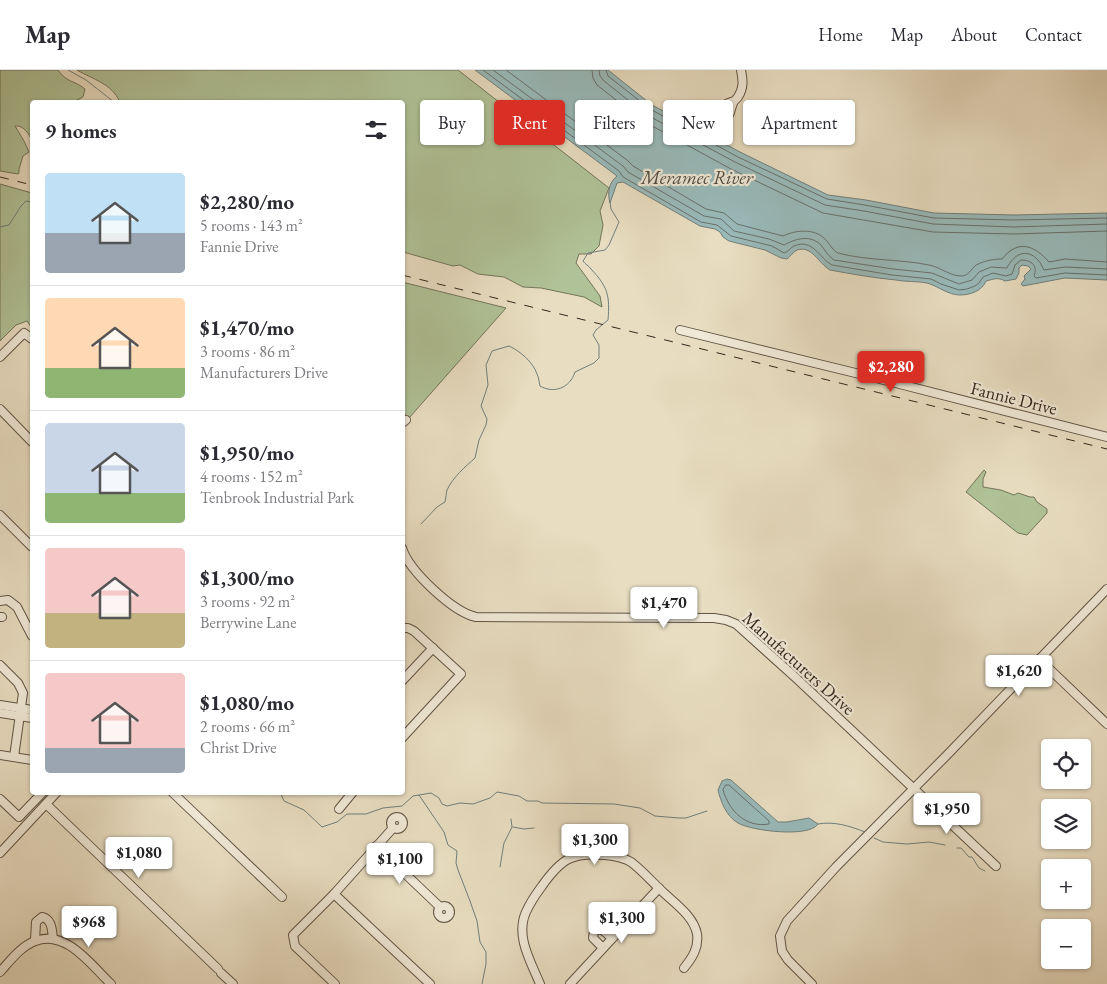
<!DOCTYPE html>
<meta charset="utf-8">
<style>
:root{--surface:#fff;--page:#f7f7f7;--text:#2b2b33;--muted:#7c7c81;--line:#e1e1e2;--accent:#d93025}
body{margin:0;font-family:"EB Garamond",serif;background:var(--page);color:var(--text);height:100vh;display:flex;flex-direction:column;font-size:19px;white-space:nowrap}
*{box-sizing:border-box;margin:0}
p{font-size:16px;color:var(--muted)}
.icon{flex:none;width:28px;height:28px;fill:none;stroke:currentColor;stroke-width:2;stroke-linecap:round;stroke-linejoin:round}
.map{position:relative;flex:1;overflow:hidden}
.sheet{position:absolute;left:30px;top:30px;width:375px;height:695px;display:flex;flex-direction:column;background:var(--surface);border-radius:5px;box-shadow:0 1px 4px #0004}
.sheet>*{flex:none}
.top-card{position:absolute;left:420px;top:30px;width:475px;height:45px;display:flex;gap:10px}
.tools{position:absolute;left:1041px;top:669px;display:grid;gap:10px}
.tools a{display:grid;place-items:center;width:50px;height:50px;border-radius:5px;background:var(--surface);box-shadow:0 1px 4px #0004;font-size:25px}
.price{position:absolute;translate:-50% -42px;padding:0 11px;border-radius:5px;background:#fff;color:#222;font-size:16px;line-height:32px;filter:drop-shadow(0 1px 2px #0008)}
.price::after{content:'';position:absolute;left:50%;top:30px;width:15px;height:11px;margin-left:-8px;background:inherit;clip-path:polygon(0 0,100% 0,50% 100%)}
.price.on{background:var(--accent);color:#fff}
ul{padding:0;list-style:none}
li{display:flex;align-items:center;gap:15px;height:125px;padding:0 15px}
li+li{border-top:1px solid var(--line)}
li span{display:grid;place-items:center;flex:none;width:140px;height:100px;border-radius:5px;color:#555}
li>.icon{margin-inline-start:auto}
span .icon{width:60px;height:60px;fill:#fffc;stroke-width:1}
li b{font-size:21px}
h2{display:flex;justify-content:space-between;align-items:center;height:60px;padding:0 15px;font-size:21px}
.pill{padding:0 18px;border-radius:5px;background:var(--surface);box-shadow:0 1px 4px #0004;font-size:18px;line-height:45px}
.pill.on{background:var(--accent);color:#fff}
header{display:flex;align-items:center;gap:30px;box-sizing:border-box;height:70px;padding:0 25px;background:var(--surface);border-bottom:1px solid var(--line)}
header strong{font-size:24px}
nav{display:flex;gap:28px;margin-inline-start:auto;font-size:18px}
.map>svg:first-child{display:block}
.green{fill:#b0c297;stroke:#73745a}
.water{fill:#99baba;stroke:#717f7b}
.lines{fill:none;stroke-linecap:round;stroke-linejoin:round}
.shore{stroke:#68706b;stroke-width:1}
.stream{stroke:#717f7b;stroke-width:1}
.minor-casing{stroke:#625445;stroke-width:10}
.minor{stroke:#f0e9d7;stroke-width:8}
.rail{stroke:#36271c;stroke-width:1;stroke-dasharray:9 9;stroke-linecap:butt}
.labels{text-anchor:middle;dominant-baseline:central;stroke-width:4.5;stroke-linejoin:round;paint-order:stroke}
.street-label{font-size:18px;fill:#36271c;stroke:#f0e9d7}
.water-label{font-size:19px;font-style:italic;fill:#4f4c44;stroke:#f0e9d7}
</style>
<header>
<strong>Map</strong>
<nav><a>Home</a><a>Map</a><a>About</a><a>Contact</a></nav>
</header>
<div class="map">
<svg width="1107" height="914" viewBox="0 0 1107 914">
<rect width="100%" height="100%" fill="#e8ddc1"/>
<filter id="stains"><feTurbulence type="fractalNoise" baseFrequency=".004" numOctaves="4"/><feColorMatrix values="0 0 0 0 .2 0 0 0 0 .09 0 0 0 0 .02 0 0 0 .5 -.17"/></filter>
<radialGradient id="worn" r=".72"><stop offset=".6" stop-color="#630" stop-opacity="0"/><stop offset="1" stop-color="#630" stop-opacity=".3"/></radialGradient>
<g class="green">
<path d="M0,0H58C67,13 74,10 85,19L83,27L73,32H32V71C29,63 23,55 15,56L24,71L29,82L23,86L19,99V103L18,104L0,101Z"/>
<path d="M77,0H458L609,118L600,141L603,155L599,176L591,184H579L576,193L600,226L602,237L584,227L541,218L523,217L504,207L478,204L460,195L453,196L403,182L402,32H120C111,13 94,10 77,0Z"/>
<polygon points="0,114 32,123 32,258 27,251 16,255 0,271"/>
<polygon points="402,212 506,238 409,348 402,342"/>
<polygon points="984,400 986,402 983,409 983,417 1001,420 1014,425 1018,423 1030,427 1034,427 1037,432 1047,439 1047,443 1027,465 1018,463 966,422"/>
</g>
<g class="water">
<path d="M475,0H608L652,35L740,82L828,125L866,130L934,143L1014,145L1107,143V210L1065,208L1023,216L1021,214L1025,209L1024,206L1031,199L1028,196L1022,195L1019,198V203L1016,209L1005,211C998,207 994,209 986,211C982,221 970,225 960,225C948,225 938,216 927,213C917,211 906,212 896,210C874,208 852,204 830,200C818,193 812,175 797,180C793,182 791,186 787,189L781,188L765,180L729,171L723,167L720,162L715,159L700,156L623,112L617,113L610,133C607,123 609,112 617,106Z"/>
<path d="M727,709L731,710L778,752H787L809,748L818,754C809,768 752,761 738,753C726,746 721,732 718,720L722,711Z"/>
</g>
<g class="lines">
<g class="shore">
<path d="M483,0L619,101L623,107L701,152L717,155L731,166L772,176L784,183C788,182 790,178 794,176C813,168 819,188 832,195L892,205L931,209L941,214L959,220L967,219L975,216L979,213L983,207L993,203L1006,206L1012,204L1015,195L1021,190C1032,190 1038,196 1034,206L1036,208L1065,203L1107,205"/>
<path d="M493,0L623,96L628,102L704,146L721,149L734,161L769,169L784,175C795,169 810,164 821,175C825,180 828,186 834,190L893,199L932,203L959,214L972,210L979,202L991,197L1007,198C1013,185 1026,177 1038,190C1041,193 1042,197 1044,200L1065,197L1107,199"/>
<path d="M506,0L627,90L633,96L706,139L724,143L737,154L783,166C796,160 814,158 825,169C830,174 833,181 838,183C868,191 900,189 929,195C940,197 950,206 961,206C969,206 971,199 976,195C984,191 993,189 1002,189C1018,169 1034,175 1049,192L1065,189L1107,192"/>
<polyline points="592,0 593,8 597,15 643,51 731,99 823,143 933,162 1014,164 1107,161"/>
<polyline points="599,0 600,6 604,11 647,45 735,92 825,135 864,141 933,154 1014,157 1107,154"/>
<polyline points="606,0 608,6 650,39 738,87 827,129 865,135 934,148 1014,150 1107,148"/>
<path d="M726,715H729L769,751V754C746,758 729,741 723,720Z"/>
</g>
<g class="stream">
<polyline points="68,0 86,10 114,32"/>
<polyline points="0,157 9,155 21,136 26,131 32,132"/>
<path d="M421,454L437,437L445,432C446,428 446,423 447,420C453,407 465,397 475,388L479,370L486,355L487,349L481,336L488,315L486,295L492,281L509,276C520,281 533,292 537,304C539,308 539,312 540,316C554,324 570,318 575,302L594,293L599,288V275L593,265L596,260L608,250C610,226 608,217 591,199C589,196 585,194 583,191L588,183L605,180L609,175L619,152L611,139L610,132"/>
<polyline points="280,722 284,731 304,740 322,757 337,752 347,744 366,744 383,738 402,736 413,726 419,725 444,762 448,775 457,781 456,793 458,800 470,831 477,851 480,872 486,882 486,894 482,914"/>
<polyline points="419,725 431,723 439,728 442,734 447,736 460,733 473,734 490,728 497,722 519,726 527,731 538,731 542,733 614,734 640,738 655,746 679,748 686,748 707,741"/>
<path d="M818,754C834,751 850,756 865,762"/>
<polyline points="513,757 524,759 534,758"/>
<polyline points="874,768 883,772 907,774 929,772 945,775"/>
<polyline points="957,778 961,778 969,787 972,787 979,798 985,801"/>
<polyline points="500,797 504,773 512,757 511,749"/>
</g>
<defs>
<g id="minor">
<path d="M734,31C725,34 719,36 717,46L720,50H724C731,45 730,41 733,33C735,29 735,31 738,27C744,18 743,10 741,0"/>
<polyline points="680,260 880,309 1107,367"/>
<polyline points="0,287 24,263 32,269"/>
<polyline points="0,339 32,372"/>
<polyline points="402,353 406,350"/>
<polyline points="0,445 32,477"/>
<path d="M402,478C409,501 453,542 476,547L714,548L726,550L736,554L796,608L996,796"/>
<polyline points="0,531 8,530 17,537 32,566"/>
<polyline points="0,547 2,547"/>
<polyline points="402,558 408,558 414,561 461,604 402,668"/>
<polyline points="1039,589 1107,654"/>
<polyline points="0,595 18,613 23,623 14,687"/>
<polyline points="402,611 433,578"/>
<polyline points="0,635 32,640"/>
<polyline points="0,643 32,648"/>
<polyline points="0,685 32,690"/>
<polyline points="172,722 282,827"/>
<polyline points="0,729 19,747 43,722"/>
<polyline points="46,734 218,899"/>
<polyline points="339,739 353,722"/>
<circle cx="397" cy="753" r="6"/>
<polyline points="376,776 440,837"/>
<polyline points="0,783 57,722"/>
<polyline points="334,824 430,914"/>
<circle cx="444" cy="842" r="6"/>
<path d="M35,871L36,852L42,847C52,849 52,860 53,869"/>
<polyline points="603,878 593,868 594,861 601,859 612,868"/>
<path d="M0,902C10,891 20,877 35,871C66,859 91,895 111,914"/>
<polyline points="221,903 233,914"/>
<polyline points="335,914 295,876 293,865 334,824 393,758"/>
<path d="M540,914C531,892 515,866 526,842C530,833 536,824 542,816C561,789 572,782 605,785C614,786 623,787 631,792C643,801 653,813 664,823C676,834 694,847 697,864C699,878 692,888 684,898"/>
<polyline points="570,914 659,818"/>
<polyline points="812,914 788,890 782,881 780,866 787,851 836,797 948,684 1107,519"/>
</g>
</defs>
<use href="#minor" class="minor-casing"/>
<use href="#minor" class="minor"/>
<g class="rail">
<polyline points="0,107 32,115"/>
<polyline points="402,205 1107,379"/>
</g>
</g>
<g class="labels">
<g class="street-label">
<text transform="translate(1014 328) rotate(14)">Fannie Drive</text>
<text transform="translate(799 593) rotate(42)">Manufacturers Drive</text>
</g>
<g class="water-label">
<text x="697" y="107">Meramec River</text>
</g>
</g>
<rect width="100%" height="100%" filter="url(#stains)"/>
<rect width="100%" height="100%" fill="url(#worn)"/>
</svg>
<div class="tools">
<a><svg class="icon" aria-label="locate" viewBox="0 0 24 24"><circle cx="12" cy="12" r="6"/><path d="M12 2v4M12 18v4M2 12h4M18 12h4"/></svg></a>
<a><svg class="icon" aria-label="layers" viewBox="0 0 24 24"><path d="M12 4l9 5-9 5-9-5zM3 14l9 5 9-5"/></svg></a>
<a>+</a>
<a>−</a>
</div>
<b class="price on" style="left:891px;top:323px">$2,280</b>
<b class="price" style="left:664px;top:559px">$1,470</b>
<b class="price" style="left:1019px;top:627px">$1,620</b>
<b class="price" style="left:947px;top:765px">$1,950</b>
<b class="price" style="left:595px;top:796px">$1,300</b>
<b class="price" style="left:139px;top:809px">$1,080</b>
<b class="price" style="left:400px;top:815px">$1,100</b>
<b class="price" style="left:622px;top:874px">$1,300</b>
<b class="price" style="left:89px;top:878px">$968</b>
<div class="top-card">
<a class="pill">Buy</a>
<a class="pill on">Rent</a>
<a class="pill">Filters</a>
<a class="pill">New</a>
<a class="pill">Apartment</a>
</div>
<section class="sheet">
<h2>9 homes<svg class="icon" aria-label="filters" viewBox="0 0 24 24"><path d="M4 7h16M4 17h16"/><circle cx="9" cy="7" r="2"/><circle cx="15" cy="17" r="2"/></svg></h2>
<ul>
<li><span style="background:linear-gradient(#bfe0f5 60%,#9aa5b1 0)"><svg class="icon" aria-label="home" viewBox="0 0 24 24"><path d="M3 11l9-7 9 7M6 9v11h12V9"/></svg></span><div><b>$2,280/mo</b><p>5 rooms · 143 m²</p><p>Fannie Drive</p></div></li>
<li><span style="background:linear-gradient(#ffd9b3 70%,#8fb573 0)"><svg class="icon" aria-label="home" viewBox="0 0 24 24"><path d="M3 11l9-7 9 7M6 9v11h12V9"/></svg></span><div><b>$1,470/mo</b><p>3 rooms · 86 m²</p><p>Manufacturers Drive</p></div></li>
<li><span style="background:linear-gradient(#c9d6e8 70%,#8fb573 0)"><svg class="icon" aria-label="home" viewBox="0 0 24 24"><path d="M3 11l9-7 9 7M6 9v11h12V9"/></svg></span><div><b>$1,950/mo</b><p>4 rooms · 152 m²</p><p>Tenbrook Industrial Park</p></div></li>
<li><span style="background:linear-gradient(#f6c9c9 65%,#c2b280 0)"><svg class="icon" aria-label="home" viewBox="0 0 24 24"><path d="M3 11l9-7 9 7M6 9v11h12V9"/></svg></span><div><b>$1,300/mo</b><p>3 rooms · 92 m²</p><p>Berrywine Lane</p></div></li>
<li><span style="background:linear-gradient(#f6c9c9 75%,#9aa5b1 0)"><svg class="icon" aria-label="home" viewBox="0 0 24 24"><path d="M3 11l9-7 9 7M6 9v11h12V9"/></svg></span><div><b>$1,080/mo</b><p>2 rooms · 66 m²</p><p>Christ Drive</p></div></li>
</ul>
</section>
</div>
